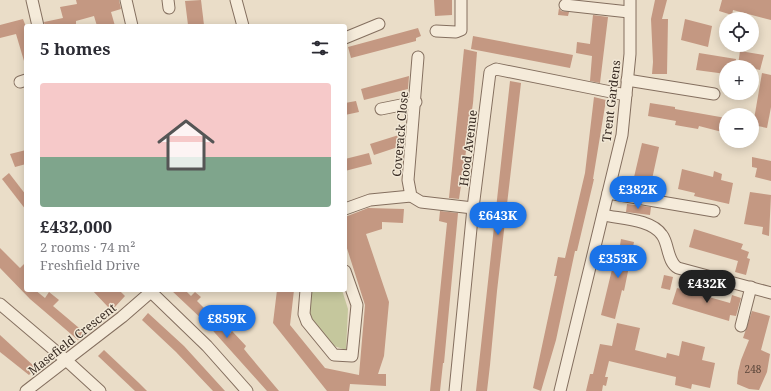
<!DOCTYPE html>
<meta charset="utf-8">
<style>
:root{--surface:#fff;--page:#f7f7f7;--text:#2b2b33;--muted:#7c7c81;--accent:#1a73e8}
body{margin:0;font-family:"Noto Serif",serif;background:var(--page);color:var(--text);height:100vh;display:flex;flex-direction:column;font-size:15px;white-space:nowrap}
*{box-sizing:border-box;margin:0}
p{font-size:13px;color:var(--muted)}
.icon{flex:none;width:22px;height:22px;fill:none;stroke:currentColor;stroke-width:2;stroke-linecap:round;stroke-linejoin:round}
.map{position:relative;flex:1;overflow:hidden}
.side{position:absolute;left:24px;top:24px;width:323px;height:268px;display:flex;flex-direction:column;background:var(--surface);border-radius:4px;box-shadow:0 2px 10px #0003}
.side>*{flex:none}
.controls{position:absolute;left:719px;top:12px;display:grid;gap:8px}
.controls a{display:grid;place-items:center;width:40px;height:40px;border-radius:50%;background:var(--surface);box-shadow:0 2px 10px #0003;font-size:20px}
.price{position:absolute;translate:-50% -34px;padding:0 9px;border-radius:14px;background:var(--accent);color:#fff;font-size:13px;line-height:26px;filter:drop-shadow(0 1px 2px #0008)}
.price::after{content:'';position:absolute;left:50%;top:24px;width:12px;height:9px;margin-left:-6px;background:inherit;clip-path:polygon(0 0,100% 0,50% 100%)}
.price.selected{background:#222;color:#fff}
ul{padding:0;list-style:none}
li{display:grid;align-content:center;gap:8px;height:212px;padding:0 16px}
li span{display:grid;place-items:center;height:124px;border-radius:4px;color:#555}
li>.icon{margin-inline-start:auto}
span .icon{width:72px;height:72px;fill:#fffc;stroke-width:1}
li b{font-size:17px}
h2{display:flex;justify-content:space-between;align-items:center;height:48px;padding:0 16px;font-size:17px}
.map>svg:first-child{display:block}
.green{fill:#c5c79d}
.building{fill:#c49882}
.lines{fill:none;stroke-linecap:round;stroke-linejoin:round}
.minor-casing{stroke:#846f5f;stroke-width:13}
.minor{stroke:#f5ebda;stroke-width:11}
.labels{text-anchor:middle;dominant-baseline:central;stroke-width:3;stroke-linejoin:round;paint-order:stroke}
.number-label{font-size:10px;fill:#5a4539}
.street-label{font-size:12px;fill:#362921;stroke:#f2e8d6}
</style>
<div class="map">
<svg width="771" height="391" viewBox="0 0 771 391">
<rect width="100%" height="100%" fill="#eaddc8"/>
<polygon class="green" points="312,290 342,290 348,309 346,350 334,346 309,317"/>
<g class="building">
<polygon points="76,0 119,0 121,9 111,12 115,26 97,26 94,16 76,21 76,24 67,26 45,26 44,22 63,18 60,7 77,4"/>
<polygon points="201,0 204,25 188,25 185,1"/>
<polygon points="434,0 452,0 452,15 435,16"/>
<polygon points="655,0 667,0 662,19 668,19 667,74 652,74 653,62 651,19"/>
<polygon points="722,0 771,0 771,20 733,10 732,15 719,11"/>
<polygon points="559,8 561,11 569,12 568,16 558,15"/>
<polygon points="593,15 608,17 600,83 590,81 592,56 576,53 577,42 590,44"/>
<polygon points="23,19 26,27 26,60 24,61 16,34 0,38 0,25"/>
<polygon points="685,19 712,26 708,47 681,40"/>
<polygon points="418,28 421,36 416,38 416,41 351,58 348,47"/>
<polygon points="473,36 573,55 570,68 471,49"/>
<polygon points="464,49 477,52 473,103 459,199 449,198"/>
<polygon points="740,51 764,55 760,70 738,65"/>
<polygon points="699,53 736,59 735,67 726,67 726,74 696,70"/>
<polygon points="762,73 771,75 771,107 767,128 753,125"/>
<polygon points="409,76 408,89 364,100 361,89"/>
<polygon points="510,81 521,83 497,291 490,365 487,391 476,391"/>
<polygon points="594,97 606,100 593,179 594,179 577,251 575,251 556,340 541,391 533,388 557,276 554,276 558,257 565,258 585,173"/>
<polygon points="356,101 359,112 345,115 345,103"/>
<polygon points="650,103 675,107 675,109 726,118 726,133 699,126 698,129 675,125 676,121 648,116"/>
<polygon points="402,134 404,145 374,155 370,144"/>
<polygon points="642,143 659,147 649,193 631,190"/>
<polygon points="26,150 26,164 15,167 10,154"/>
<polygon points="369,153 372,164 345,171 345,159"/>
<polygon points="752,157 771,161 771,181 755,177 757,168 752,167"/>
<polygon points="682,169 713,177 714,171 722,174 721,180 733,183 729,204 694,196 695,193 678,189"/>
<polygon points="9,173 26,195 26,210 2,179"/>
<polygon points="750,192 771,195 769,236 762,234 763,227 744,224"/>
<polygon points="627,204 651,207 650,215 626,212"/>
<polygon points="368,208 404,209 403,223 382,222 382,229 366,234 389,302 384,356 378,374 386,374 386,386 350,384 349,391 327,391 273,323 277,290 294,290 290,325 325,368 359,375 365,305 345,242 345,217"/>
<polygon points="440,211 458,213 444,363 443,363 440,391 430,391 447,223 439,221"/>
<polygon points="694,229 743,244 741,249 749,252 747,258 750,259 746,275 735,272 738,261 689,247"/>
<polygon points="621,239 634,242 624,291 622,290 615,319 601,315 615,257 618,258"/>
<polygon points="0,248 20,268 26,262 26,290 35,290 45,298 49,292 59,300 53,306 85,333 78,340 30,299 0,268"/>
<polygon points="664,275 673,277 670,290 661,288"/>
<polygon points="677,288 730,303 732,295 741,298 736,316 730,315 729,321 672,304"/>
<polygon points="92,290 119,290 125,296 114,308 111,306 109,308"/>
<polygon points="171,290 185,290 191,296 195,292 201,297 197,301 230,334 232,331 246,346 244,349 248,354 279,391 267,391 206,323"/>
<polygon points="752,311 770,316 761,350 770,354 767,372 759,390 749,389 737,384 738,372 741,360 749,340 743,338"/>
<polygon points="148,313 184,346 225,391 213,391 176,352 142,320"/>
<polygon points="617,323 640,328 635,350 666,358 667,353 679,356 682,341 705,347 702,360 715,363 710,388 692,384 691,389 675,385 676,377 609,361 605,377 608,377 606,386 603,385 602,391 586,391 590,374 593,374 600,344 612,346"/>
<polygon points="0,335 36,368 29,375 0,352"/>
<polygon points="104,350 139,383 147,391 135,391 98,356"/>
</g>
<g class="lines">
<defs>
<g id="minor">
<polyline points="32,0 38,26"/>
<polyline points="126,0 132,26"/>
<polyline points="168,0 169,8"/>
<polyline points="236,0 243,26"/>
<polyline points="565,5 629,12"/>
<polyline points="436,31 456,32 461,30 461,0"/>
<polyline points="345,38 379,24"/>
<polyline points="418,57 408,180 411,196 421,202 473,208"/>
<polyline points="627,80 714,94"/>
<polyline points="20,82 26,80"/>
<polyline points="381,109 416,102"/>
<polyline points="608,193 714,211"/>
<polyline points="345,209 370,200 411,196"/>
<path d="M603,215C621,219 651,219 662,235C669,244 667,262 678,268L771,293"/>
<polyline points="149,290 207,346 247,391"/>
<polyline points="306,290 304,314 307,322 334,355 352,356 357,305 345,271"/>
<polyline points="0,304 66,360 100,391"/>
<polyline points="741,326 751,287"/>
<polyline points="26,391 122,317 153,290"/>
<polyline points="455,391 473,208 490,72 496,69 626,95"/>
<polyline points="560,391 622,135 630,54 630,0"/>
</g>
</defs>
<use href="#minor" class="minor-casing"/>
<use href="#minor" class="minor"/>
</g>
<g class="labels">
<g class="number-label">
<text x="753" y="369">248</text>
</g>
<g class="street-label">
<text transform="translate(611 101) rotate(-83)">Trent Gardens</text>
<text transform="translate(400 134) rotate(-85)">Coverack Close</text>
<text transform="translate(468 148) rotate(-83)">Hood Avenue</text>
<text transform="translate(72 339) rotate(-38)">Masefield Crescent</text>
</g>
</g>
</svg>
<div class="controls">
<a><svg class="icon" aria-label="locate" viewBox="0 0 24 24"><circle cx="12" cy="12" r="6"/><path d="M12 2v4M12 18v4M2 12h4M18 12h4"/></svg></a>
<a>+</a>
<a>−</a>
</div>
<b class="price" style="left:638px;top:210px">£382K</b>
<b class="price" style="left:498px;top:236px">£643K</b>
<b class="price" style="left:618px;top:279px">£353K</b>
<b class="price selected" style="left:707px;top:304px">£432K</b>
<b class="price" style="left:227px;top:339px">£859K</b>
<section class="side">
<h2>5 homes<svg class="icon" aria-label="filters" viewBox="0 0 24 24"><path d="M4 7h16M4 17h16"/><circle cx="9" cy="7" r="2"/><circle cx="15" cy="17" r="2"/></svg></h2>
<ul>
<li><span style="background:linear-gradient(#f6c9c9 60%,#7fa58c 0)"><svg class="icon" aria-label="home" viewBox="0 0 24 24"><path d="M3 11l9-7 9 7M6 9v11h12V9"/></svg></span><div><b>£432,000</b><p>2 rooms · 74 m²</p><p>Freshfield Drive</p></div></li>
</ul>
</section>
</div>
